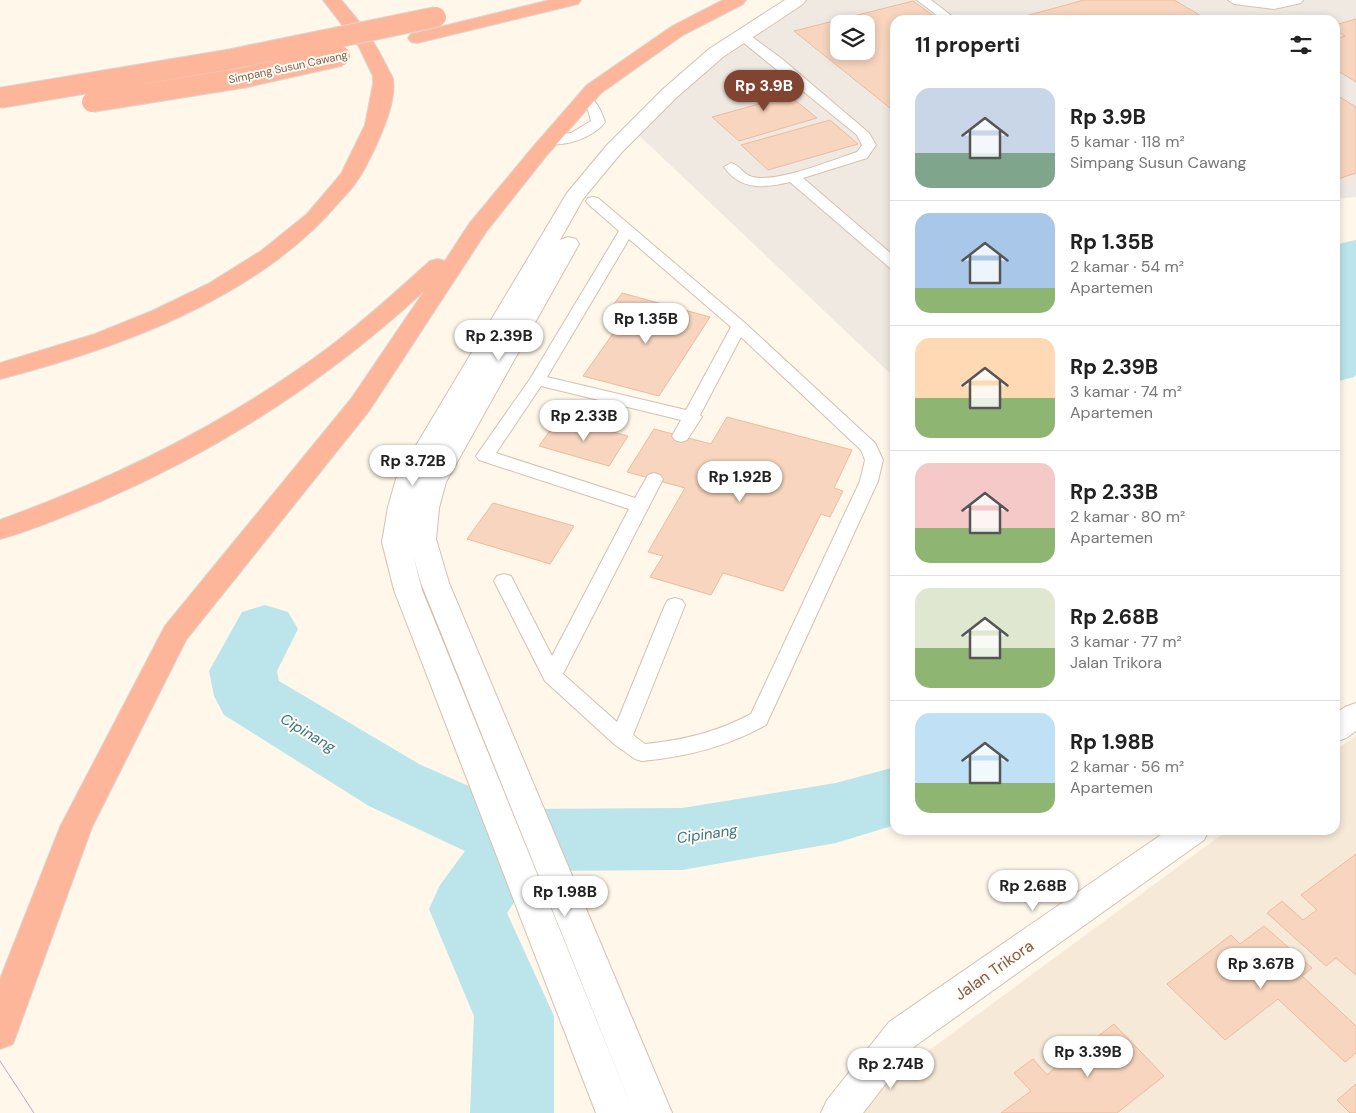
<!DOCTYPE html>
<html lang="id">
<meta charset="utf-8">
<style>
:root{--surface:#fff;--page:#f2f2f2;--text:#222;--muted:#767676;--line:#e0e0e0;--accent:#804431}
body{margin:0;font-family:"DM Sans",sans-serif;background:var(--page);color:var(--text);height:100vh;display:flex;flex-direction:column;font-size:19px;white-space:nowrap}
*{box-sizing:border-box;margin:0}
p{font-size:16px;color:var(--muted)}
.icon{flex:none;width:28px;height:28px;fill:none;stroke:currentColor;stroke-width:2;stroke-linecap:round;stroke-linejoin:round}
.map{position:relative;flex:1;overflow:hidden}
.details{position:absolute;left:890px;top:15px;width:450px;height:820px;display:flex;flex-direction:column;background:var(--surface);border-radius:15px;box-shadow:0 2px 8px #0003}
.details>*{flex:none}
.buttons{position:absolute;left:830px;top:15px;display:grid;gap:10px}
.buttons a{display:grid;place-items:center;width:45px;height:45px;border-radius:10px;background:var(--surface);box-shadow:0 2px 8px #0003;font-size:25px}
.price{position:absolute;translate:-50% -42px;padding:0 11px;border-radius:18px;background:#fff;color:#222;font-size:16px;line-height:32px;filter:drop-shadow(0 1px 2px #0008)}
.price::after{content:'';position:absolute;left:50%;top:30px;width:15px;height:11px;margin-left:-8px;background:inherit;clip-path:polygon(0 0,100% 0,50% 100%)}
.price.current{background:var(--accent);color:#fff}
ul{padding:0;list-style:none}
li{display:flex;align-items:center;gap:15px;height:125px;padding:0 25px}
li+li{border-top:1px solid var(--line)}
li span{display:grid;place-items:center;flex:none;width:140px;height:100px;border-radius:15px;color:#555}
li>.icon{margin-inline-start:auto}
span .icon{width:60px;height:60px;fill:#fffc;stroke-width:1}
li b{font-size:21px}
h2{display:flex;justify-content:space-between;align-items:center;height:60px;padding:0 25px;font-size:21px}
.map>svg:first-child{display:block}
.residential{fill:#f7e9d7}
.industrial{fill:#f0e9e2;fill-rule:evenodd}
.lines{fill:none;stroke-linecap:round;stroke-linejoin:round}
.river{fill:#bbe4eb;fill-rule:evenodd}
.building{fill:#f7d5be;stroke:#ecbb9c;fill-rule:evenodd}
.service-casing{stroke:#d5c0b0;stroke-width:2}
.minor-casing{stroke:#d5c0b0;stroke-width:2}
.tertiary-casing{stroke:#d5c0b0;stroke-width:2}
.motorway-casing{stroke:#ddd5d0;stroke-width:2}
.service{fill:#fff;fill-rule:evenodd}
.minor{fill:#fff;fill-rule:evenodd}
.tertiary{fill:#fff;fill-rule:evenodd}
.motorway{fill:#feb69b;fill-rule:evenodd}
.tram{stroke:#baa5cb;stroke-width:1}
.motorway-bridge-casing{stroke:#ddd5d0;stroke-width:22;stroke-linecap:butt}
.motorway-bridge{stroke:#feb69b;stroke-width:20}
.labels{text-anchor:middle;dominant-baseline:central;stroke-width:4;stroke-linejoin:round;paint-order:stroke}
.far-street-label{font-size:11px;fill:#7d5c49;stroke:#fffaf2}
.water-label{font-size:15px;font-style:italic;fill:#3a7684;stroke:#fffaf2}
.near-street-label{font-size:16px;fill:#7d5c49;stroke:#fffaf2}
</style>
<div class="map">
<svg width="1356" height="1113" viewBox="0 0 1356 1113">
<rect width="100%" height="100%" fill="#fef7ea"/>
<polygon class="residential" points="1356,735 1356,1113 844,1113 1228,830 1335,830 1335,751"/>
<path class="industrial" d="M792,0H1356V197L1335,199V20H895V378L628,125ZM839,24H866V51H839Z"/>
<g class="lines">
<g class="river">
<polygon points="1356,240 1356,375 1354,377 1335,382 1335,249 1338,244"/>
<polygon points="265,605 288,612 298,629 277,671 279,681 419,764 521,809 682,808 836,783 895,767 895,825 836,843 682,870 535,871 507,913 554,1016 554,1113 470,1113 474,1016 429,909 440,885 465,851 369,806 224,715 214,696 209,671 242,612"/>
</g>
</g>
<g class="building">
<polygon points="1084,0 1174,0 1208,20 1011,20"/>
<path d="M913,1L939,20H895V112L794,31ZM839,24H866V51H839Z"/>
<polygon points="1356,19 1356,82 1335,69 1335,39 1345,36 1335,30 1335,25"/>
<polygon points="769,79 817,118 739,141 712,117 759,104 739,87"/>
<polygon points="1335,94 1356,107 1356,173 1335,180"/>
<polygon points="830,120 858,144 768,170 741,145"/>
<polygon points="622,293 710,317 659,396 583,376 624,318 607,314"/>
<polygon points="727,417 852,450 834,488 843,491 830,517 821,514 783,591 723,573 711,595 650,577 663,556 648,552 685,488 627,472 654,429 711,444"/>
<polygon points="559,418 628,436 609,466 539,446"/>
<polygon points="493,503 574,526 550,564 467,539"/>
<polygon points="1356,854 1356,975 1336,958 1326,966 1267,913 1282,901 1303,920 1317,910 1301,895"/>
<polygon points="1264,926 1312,968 1302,976 1356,1026 1356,1053 1345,1062 1278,999 1225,1040 1167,984 1231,935 1240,944"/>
<polygon points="1114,1024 1164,1076 1117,1113 1001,1113 1031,1091 1014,1073 1033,1059 1047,1075 1056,1067 1046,1056 1066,1042 1076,1053"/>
<polygon points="1356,1084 1356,1113 1350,1113 1337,1100"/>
</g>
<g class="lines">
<defs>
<g id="service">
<polygon points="917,0 931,0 957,20 943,20"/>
<polygon points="1228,0 1303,0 1301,3 1274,9 1234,4"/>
<path d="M743,32L747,33L782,59L869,133L876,145L867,158L803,178L895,257V270L890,268L790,182C764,188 741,191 724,167L731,163C740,165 743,175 753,177C777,183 832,160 857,152L862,145L857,135L739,39L737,36Z"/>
<path d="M585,96C597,99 601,111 605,122C593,138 564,148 544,143L542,140L544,137L571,133L591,121L588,110L578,100Z"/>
<path d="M593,197L598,198L745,323L875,443L883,460L878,481L766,725C727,747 686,757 642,761L635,759L614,744L545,681L494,581L497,576L504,574L511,576L552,656L629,509L479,460L476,456L530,379L619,231L588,204L586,201L588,198ZM629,239L731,327L686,410L547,377ZM741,337L861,450L865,460L860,481L751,714C717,732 684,740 645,744L633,735L685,605L682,600L675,598L668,600L665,605L617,722L563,674L663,479L660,475L654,473L648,475L635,498L496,453L541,386L681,420L672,436L675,440L681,442L687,440L702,417L700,415Z"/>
</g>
<g id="minor">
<polygon points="1356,703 1356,731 1346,738 1335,742 1335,714 1345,707"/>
<polygon points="1168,830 1209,830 1204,840 915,1046 863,1113 821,1113 827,1100 889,1022"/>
</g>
<polygon id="tertiary" points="785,0 806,0 803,4 723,57 676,98 621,153 583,199 560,240 568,237 576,239 579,244 446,482 439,508 436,539 449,583 672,1113 634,1113 421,583 413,555 422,590 634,1113 596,1113 394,590 382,542 388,507 396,479 567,193 607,145 662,90 709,49"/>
<g id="motorway">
<path d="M323,0H341C360,21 376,43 388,69C389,72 392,75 393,79C396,101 384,128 375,148C370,158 365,169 359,178C354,186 347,194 340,201C259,298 119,348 0,379V363L95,334L152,311L208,284L261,251L307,214L341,174L365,125L373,84V76L359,47Z"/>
<polygon points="550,0 581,0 578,4 417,43 411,42 408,38 411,34"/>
<path d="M723,0H746L743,4L683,35L601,93L547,155L486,232L369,411L186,640L92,827L13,1044L0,1049V979L60,827L165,626L351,399L425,290C329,379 219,450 99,502C67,515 34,530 0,539V520C118,477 231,421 332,345C366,319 398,290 430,261L438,259L445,261L469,224L533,147L587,85L671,27Z"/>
</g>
</defs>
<use href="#service" class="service-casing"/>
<use href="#minor" class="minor-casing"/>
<use href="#tertiary" class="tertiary-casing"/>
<use href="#motorway" class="motorway-casing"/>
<use href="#service" class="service"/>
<use href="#minor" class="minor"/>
<use href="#tertiary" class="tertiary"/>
<use href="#motorway" class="motorway"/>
<polyline class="tram" points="0,1061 34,1113"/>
<defs>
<g id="motorway-bridge">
<polyline points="0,98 232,59 436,17"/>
<polyline points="92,102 242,78 340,56"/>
</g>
</defs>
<use href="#motorway-bridge" class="motorway-bridge-casing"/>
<use href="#motorway-bridge" class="motorway-bridge"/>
</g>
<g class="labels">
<g class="far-street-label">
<text transform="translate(288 67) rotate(-12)">Simpang Susun Cawang</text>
</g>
<g class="water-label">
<text transform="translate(308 733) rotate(31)">Cipinang</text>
<text transform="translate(707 834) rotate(-8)">Cipinang</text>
</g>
<g class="near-street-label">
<text transform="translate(994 970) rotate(-35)">Jalan Trikora</text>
</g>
</g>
</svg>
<div class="buttons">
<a><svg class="icon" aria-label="layers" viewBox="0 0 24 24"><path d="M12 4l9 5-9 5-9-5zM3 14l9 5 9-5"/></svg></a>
</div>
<b class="price current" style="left:764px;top:112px">Rp 3.9B</b>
<b class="price" style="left:646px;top:345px">Rp 1.35B</b>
<b class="price" style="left:499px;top:362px">Rp 2.39B</b>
<b class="price" style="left:584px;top:442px">Rp 2.33B</b>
<b class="price" style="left:413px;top:487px">Rp 3.72B</b>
<b class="price" style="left:740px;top:503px">Rp 1.92B</b>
<b class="price" style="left:1033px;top:912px">Rp 2.68B</b>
<b class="price" style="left:565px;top:918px">Rp 1.98B</b>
<b class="price" style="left:1261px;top:990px">Rp 3.67B</b>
<b class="price" style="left:1088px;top:1078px">Rp 3.39B</b>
<b class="price" style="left:891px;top:1090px">Rp 2.74B</b>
<section class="details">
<h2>11 properti<svg class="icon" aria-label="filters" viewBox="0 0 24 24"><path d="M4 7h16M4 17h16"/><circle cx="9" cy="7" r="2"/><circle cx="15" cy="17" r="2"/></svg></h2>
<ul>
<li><span style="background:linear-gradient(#c9d6e8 65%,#7fa58c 0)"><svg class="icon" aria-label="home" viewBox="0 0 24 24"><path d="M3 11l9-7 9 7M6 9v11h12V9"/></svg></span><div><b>Rp 3.9B</b><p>5 kamar · 118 m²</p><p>Simpang Susun Cawang</p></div></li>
<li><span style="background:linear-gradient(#a9c7e8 75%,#8fb573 0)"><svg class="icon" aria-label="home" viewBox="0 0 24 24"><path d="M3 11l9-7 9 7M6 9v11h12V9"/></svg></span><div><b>Rp 1.35B</b><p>2 kamar · 54 m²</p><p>Apartemen</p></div></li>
<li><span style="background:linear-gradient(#ffd9b3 60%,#8fb573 0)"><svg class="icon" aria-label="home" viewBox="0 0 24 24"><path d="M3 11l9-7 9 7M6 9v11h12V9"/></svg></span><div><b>Rp 2.39B</b><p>3 kamar · 74 m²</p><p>Apartemen</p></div></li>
<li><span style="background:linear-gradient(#f6c9c9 65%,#8fb573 0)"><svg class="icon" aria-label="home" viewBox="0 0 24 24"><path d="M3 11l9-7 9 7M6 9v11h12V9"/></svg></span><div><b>Rp 2.33B</b><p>2 kamar · 80 m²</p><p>Apartemen</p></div></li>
<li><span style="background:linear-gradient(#dfe7d0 60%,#8fb573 0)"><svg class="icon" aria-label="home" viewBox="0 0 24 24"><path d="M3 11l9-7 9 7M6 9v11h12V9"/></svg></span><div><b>Rp 2.68B</b><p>3 kamar · 77 m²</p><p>Jalan Trikora</p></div></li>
<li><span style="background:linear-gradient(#bfe0f5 70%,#8fb573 0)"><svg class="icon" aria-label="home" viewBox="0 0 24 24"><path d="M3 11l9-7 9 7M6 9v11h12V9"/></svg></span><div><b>Rp 1.98B</b><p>2 kamar · 56 m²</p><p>Apartemen</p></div></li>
</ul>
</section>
</div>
